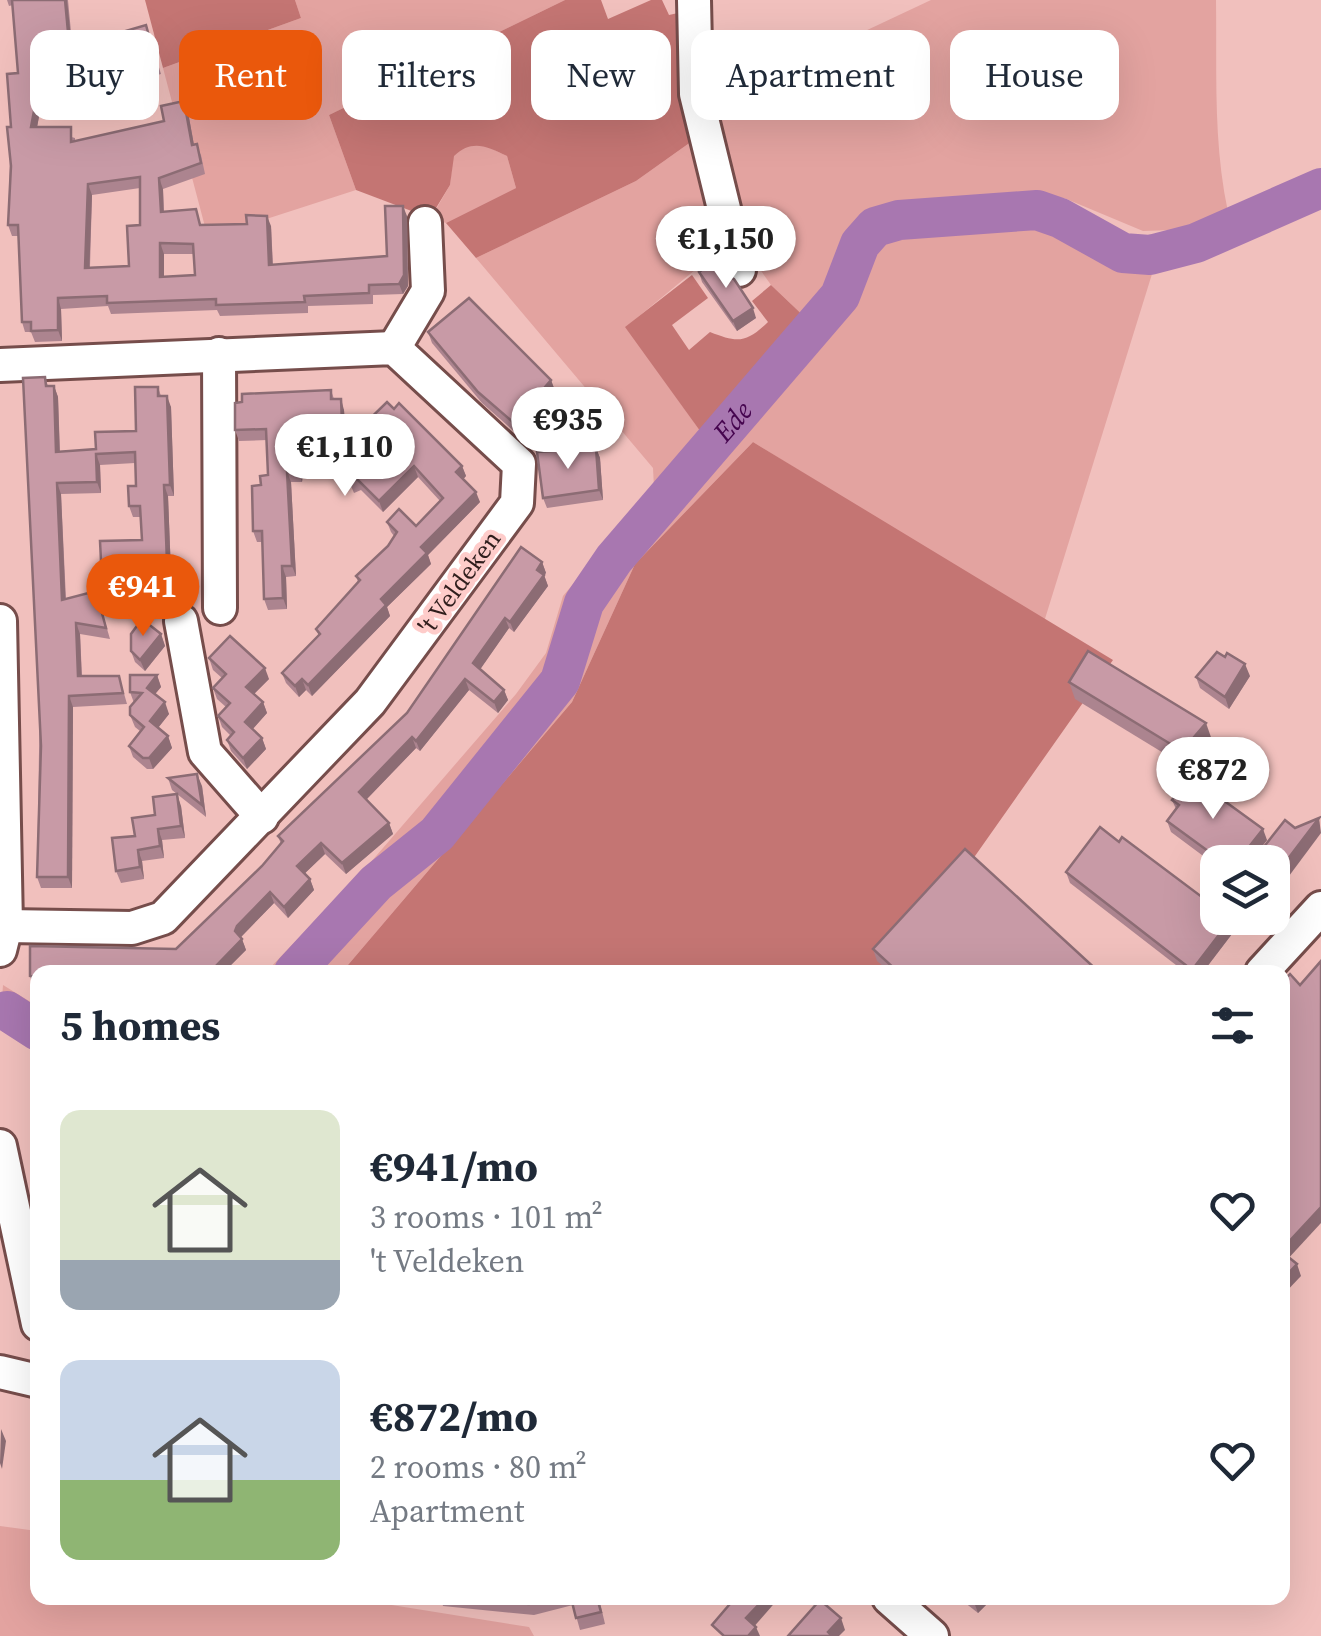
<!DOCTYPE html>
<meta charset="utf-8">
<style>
:root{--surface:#fff;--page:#f2f2f3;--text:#1f2937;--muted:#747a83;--accent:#ea580c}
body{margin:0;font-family:"Source Serif 4",serif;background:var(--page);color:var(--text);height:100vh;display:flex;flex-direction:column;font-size:38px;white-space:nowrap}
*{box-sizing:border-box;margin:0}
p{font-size:32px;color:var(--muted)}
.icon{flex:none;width:55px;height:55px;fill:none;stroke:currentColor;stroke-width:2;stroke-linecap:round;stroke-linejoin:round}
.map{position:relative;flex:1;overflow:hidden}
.sheet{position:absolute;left:30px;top:965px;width:1260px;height:640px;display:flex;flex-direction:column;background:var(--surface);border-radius:20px;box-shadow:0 10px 40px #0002}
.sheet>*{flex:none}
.banner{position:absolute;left:30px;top:30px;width:1262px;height:90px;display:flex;gap:20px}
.fabs{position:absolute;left:1200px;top:845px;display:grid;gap:20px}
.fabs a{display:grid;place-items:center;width:90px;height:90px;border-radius:20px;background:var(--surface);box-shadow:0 10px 40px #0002;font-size:50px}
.price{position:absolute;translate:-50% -85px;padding:0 22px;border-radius:35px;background:#fff;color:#222;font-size:32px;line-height:65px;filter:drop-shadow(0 2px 5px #0008)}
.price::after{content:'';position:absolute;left:50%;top:60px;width:30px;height:22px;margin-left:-15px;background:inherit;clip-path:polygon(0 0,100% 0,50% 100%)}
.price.on{background:var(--accent);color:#fff}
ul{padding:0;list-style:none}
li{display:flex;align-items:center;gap:30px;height:250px;padding:0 30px}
li span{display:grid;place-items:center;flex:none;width:280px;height:200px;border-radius:20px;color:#555}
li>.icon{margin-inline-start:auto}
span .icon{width:120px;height:120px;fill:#fffc;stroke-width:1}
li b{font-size:42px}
h2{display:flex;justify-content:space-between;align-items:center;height:120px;padding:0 30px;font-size:42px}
.chip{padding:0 35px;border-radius:20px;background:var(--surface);box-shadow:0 10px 40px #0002;font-size:35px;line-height:90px}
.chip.on{background:var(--accent);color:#fff}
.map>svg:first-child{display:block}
.green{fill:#e3a3a0}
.forest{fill:#c47573}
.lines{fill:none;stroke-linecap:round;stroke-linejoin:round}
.river{stroke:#a877b0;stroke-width:40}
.minor-casing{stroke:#764d4b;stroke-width:38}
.minor{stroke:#fff;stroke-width:32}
.wall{fill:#ac848f;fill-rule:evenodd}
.shaded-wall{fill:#8c6c74}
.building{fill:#c89aa6;stroke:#8c6c74;stroke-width:2.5;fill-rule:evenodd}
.labels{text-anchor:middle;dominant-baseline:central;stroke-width:10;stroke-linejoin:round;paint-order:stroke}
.street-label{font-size:25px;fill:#301e1d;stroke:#feccca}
.water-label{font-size:28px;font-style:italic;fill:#46054f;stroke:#feccca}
</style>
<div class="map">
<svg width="1321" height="1636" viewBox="0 0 1321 1636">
<rect width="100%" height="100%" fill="#f1c0bd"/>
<g class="green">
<polygon points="295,0 565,0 329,115 356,190 208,238 163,68 301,18"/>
<path d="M931,0H1216C1217,72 1213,141 1228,212L1173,230L1143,231L1064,198L896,208C887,211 875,213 867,220C852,234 825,299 811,323L771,285L740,241L708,105Z"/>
<polygon points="695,139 724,246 626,327 708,442 729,418 743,432 815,347 873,253 886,238 908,229 1044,221 1109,258 1152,274 1044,622 753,442 635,564 572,702 342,972 266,972 364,870 516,694 546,653 563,596 654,488 653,468 476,258 636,181"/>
<polygon points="482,144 507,156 516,188 446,223 431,218 450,185 453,155 465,145"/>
<polygon points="3,985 37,1006 37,1044 0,1025"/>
<polygon points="0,1526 37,1531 38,1598 348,1598 529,1627 534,1636 0,1636"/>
</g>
<g class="forest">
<polygon points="145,0 295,0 301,18 163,68"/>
<path d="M565,0H601L608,19L651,0H662L669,15L687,11L695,139L636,181L476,258L446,223L516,188L507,156C486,146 472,139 454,156L450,185L430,218L356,190L329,115Z"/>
<path d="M692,275L708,298L672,325L689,350L710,332C738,343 746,343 768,322L752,301L771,285L811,323L708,442L625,327Z"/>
<polygon points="753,442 1113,660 944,900 879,972 342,972 572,702 635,564"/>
</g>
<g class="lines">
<g class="river">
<path id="s1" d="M294,972L376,883L437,834L560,681L584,603L614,559L840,296L860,244L875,227L899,220L1037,210L1060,218L1123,253L1150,255L1196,243L1321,188"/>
<polyline points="7,1011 38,1031"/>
</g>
<defs>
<g id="minor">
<polyline points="694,0 696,94 739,270"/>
<polyline points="394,348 428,291 425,223"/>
<polyline points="219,354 220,608"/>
<polyline points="0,365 394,348 519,464 517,503 370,702 163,918 132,928 6,926"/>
<polyline points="0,621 6,926 0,950"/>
<polyline points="181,621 205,752 262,817"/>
<polyline points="1262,972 1321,908"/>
<polyline points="0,1146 38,1324"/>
<polyline points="0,1372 38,1381"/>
<polyline points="889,1598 932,1636"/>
</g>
</defs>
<use href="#minor" class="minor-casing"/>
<use href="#minor" class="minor"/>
</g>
<g class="wall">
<path d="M7,0H68L77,96L52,98V105L41,106L37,127L75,138V141L164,121L188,112L194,145L201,155L205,174L163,189L164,212L201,225L271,226L273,265L387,256L407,216L408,286L403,294L373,295V304L308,306V313L220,316L217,310L111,314L108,306L61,309L62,341L35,342L31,332H25L22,322L18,236H12L8,225L11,127L18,73L13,5L9,6ZM140,188V225L129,266L90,267L92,195ZM164,254H194L195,275L164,277Z"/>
<polygon points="146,25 161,74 130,83 126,71"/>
<polygon points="699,272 720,273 756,318 737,331 702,282"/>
<polygon points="428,332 551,380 555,391 517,434 482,403 432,343"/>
<polygon points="45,377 48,386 54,386 58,397 60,451 96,449 136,431 158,387 161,396 171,407 174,496 168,496 171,573 105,572 101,561 142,540 141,517 133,517 129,506 136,486 135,463 100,465 101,493 61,494 66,599 96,591 110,639 80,634 82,676 119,676 127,704 73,707 72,888 41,888 37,877"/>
<polygon points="331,390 334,399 344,410 346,442 394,409 462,466 466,476 463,479 480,502 428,555 431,564 387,607 390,616 312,696 306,690 299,697 286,683 282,673 319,636 316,629 358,582 356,576 388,546 394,536 391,532 387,522 416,526 440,501 418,477 383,512 361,490 354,493 344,470 303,473 302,482 291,482 296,576 286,577 287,609 268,610 264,599 262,542 257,542 253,531 261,485 268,475 267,440 239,441 235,430"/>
<polygon points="596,448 600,458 603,500 547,508 543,498"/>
<polygon points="521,547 542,562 546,573 544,575 548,586 514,632 509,628 480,669 504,690 508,700 498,713 469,690 420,751 416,748 366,800 389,823 393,834 346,874 325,854 304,874 310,879 314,890 288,918 274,903 241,937 246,950 224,972 38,972 38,987 34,987 30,976 30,946 176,949 262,866 281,844 278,836 407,713"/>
<polygon points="167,573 171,584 172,604 148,606 143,594"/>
<polygon points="161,634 165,646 145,671 135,662 131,651"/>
<polygon points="209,658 269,679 254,694 263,702 267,713 253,729 262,738 266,749 247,769 231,751 227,740 231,736 222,727 218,716 226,707 217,699 213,688 222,678 213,670"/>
<polygon points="157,675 161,687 155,694 169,714 158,728 168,736 172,748 153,769 147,769 133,757 129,746 140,731 135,727 130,715 134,703 130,692"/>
<polygon points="1250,676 1229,709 1200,688 1196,677"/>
<polygon points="1069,682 1212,740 1188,768 1075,699"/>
<polygon points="168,778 202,786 206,817 172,790"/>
<polygon points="1172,800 1267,840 1250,862 1218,862 1218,867 1171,832 1167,821 1176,809"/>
<polygon points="181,806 185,838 162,840 164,858 142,861 144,879 121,883 116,871 135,836 155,815"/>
<polygon points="1285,820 1289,876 1267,860 1263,848"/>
<polygon points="1066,872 1235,930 1203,972 1185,972 1070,883"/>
<polygon points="873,949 1099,972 890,972 877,961"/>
<polygon points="437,1598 599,1598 605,1624 580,1630 573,1605 534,1615 443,1606 441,1599"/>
<polygon points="962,1598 993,1598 978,1613 964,1602"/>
</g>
<g class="shaded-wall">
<polygon points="65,0 67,0 77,96 73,86"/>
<polygon points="37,95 41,106 35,138 31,127"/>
<polygon points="184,101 188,112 196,156 192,145"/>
<polygon points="159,178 163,189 164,223 161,212"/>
<polygon points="88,184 92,195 89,278 85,268"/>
<polygon points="403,206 407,216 408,286 403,294 399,284"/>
<polygon points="267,216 271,226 273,275 269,265"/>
<polygon points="160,243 164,254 164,287 160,277"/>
<polygon points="58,298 61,309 62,341 58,330"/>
<polygon points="753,308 756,318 737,331 733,321"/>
<polygon points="551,380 555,391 517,434 514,423"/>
<polygon points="54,386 58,397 60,463 56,452"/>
<polygon points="167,396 171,407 174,496 170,485"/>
<polygon points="341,399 344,410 347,456 343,445"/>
<polygon points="596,448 600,458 603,500 599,490"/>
<polygon points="96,454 100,465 101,493 97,482"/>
<polygon points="300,462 303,473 302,482 298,471"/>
<polygon points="414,466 418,477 383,512 379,501"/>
<polygon points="462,466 466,476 460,483 456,472"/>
<polygon points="287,472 291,482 296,576 292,566"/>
<polygon points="57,483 61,494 66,611 62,600"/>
<polygon points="164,485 168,496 171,573 167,562"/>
<polygon points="476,492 480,502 428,555 431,564 387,607 390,616 312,696 308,685 381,599 421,547"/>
<polygon points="542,562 546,573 544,575 548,586 514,632 510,622 537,570"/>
<polygon points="282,566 286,577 287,609 283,598"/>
<polygon points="167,573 171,584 172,604 168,592"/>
<polygon points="505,618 509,628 477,674 473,663"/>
<polygon points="76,623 80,634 82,687 78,676"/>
<polygon points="161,634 165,646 145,671 140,660"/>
<polygon points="1245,664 1250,676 1229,709 1225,697"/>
<polygon points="265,668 269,679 250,698 246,687"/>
<polygon points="157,675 161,687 151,699 147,688"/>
<polygon points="302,679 306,690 299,697 295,686"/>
<polygon points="465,679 469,690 420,751 416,741"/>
<polygon points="504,690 508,700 498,713 494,702"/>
<polygon points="69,696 73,707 72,888 68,877"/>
<polygon points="165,702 169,714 154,733 150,721"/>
<polygon points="263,702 267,713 249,733 245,722"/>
<polygon points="1206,723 1212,740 1188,768 1182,751"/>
<polygon points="168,736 172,748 153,769 149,758"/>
<polygon points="412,737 416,748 363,803 359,792"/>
<polygon points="262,738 266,749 247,769 243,758"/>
<polygon points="197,774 202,786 206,817 202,805"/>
<polygon points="177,794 181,806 185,838 181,826"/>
<polygon points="1319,818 1321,833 1289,876 1284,864"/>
<polygon points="389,823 393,834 346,874 342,863"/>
<polygon points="158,829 162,840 164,858 160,846"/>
<polygon points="1263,829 1267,840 1250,862 1237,862"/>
<polygon points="321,843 325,854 301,877 297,866"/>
<polygon points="138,850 142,861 144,879 140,867"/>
<polygon points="310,879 314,890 288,918 284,907"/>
<polygon points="270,892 274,903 241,937 235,931 237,926"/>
<polygon points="1231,919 1235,930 1203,972 1193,972 1192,970"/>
<polygon points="242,939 246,950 224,972 210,972"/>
<polygon points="1321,1207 1321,1223 1285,1262 1282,1249"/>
<polygon points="1297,1264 1301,1276 1282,1296 1282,1280"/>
<polygon points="1,1429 6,1441 2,1469 0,1463"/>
<polygon points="765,1598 779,1598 751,1630 746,1618"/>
<polygon points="978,1598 993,1598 978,1613 974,1602"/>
<polygon points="841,1618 845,1630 839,1636 829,1636 828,1632"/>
<polygon points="756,1627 760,1636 748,1636"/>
</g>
<g class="building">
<path d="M12,0H65L73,86L48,88L49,94L37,95L31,127H71V142L164,121L161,106L184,101L192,145L197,144L201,163L159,178L161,212L196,209L200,225L247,224L246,215L267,216L269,265L387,256L385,206H403L404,275L399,284L369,285V293L304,296L305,302L216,305V299L107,303V296L58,298V330L31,331V322H22L18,225H8L11,166L7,127H11L7,74L18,73ZM140,177V225L127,226L129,266L85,268L88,184ZM160,243L193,244L195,275L160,277Z"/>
<polygon points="146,25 156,62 126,71 115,34"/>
<polygon points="715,260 720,273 734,279 753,308 733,321 699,272"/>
<polygon points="469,298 551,380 514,423 478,392 428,332"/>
<polygon points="45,377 46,386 54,386 56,452 96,449 95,432 136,431 135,387 158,387 158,396 167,396 170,485 164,485 167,562 101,561 100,541 142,540 140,506 129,506 128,486 136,486 135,452 96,454 97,482 57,483 62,600 96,591 106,628 76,623 78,676 119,676 123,693 69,696 68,877 37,877 41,746 23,378"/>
<polygon points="331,390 331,399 341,399 343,445 387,402 394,409 399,403 462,466 456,472 476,492 421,547 427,553 381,599 386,605 308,685 302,679 295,686 282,673 320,634 316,629 360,580 356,576 388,546 397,532 387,522 399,509 416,526 443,498 414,466 379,501 357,479 350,483 340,460 300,462 298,471 287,472 292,566 282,566 283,598 264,599 262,531 253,531 252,486 261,485 260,476 268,475 266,429 235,430 235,403 242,402 242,394"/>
<polygon points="596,448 599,490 543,498 537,452"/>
<polygon points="521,547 542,562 537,570 544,575 510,622 505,618 473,663 504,690 494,702 465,679 416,741 412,737 359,792 389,823 342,863 321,843 297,866 310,879 284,907 270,892 237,926 235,931 242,939 210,972 38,972 38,977 30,976 30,946 176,949 262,866 283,841 278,836 407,713"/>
<polygon points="167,573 168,592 143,594 143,579"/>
<polygon points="142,619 161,634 140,660 131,651 131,634"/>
<polygon points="230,636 265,668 246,687 263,702 245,722 262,738 243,758 227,740 234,732 218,716 230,703 213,688 226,674 209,658"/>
<polygon points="1088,651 1206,723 1182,751 1069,682"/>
<polygon points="1217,652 1225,657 1227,653 1245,664 1225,697 1196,677"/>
<polygon points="130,675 157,675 147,688 165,702 150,721 168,736 149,758 143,758 129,746 144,727 130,715 130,707 142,693 130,692"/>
<polygon points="197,774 202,805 168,778"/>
<polygon points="1190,776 1263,829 1237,862 1223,862 1167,821 1179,805 1172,800"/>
<polygon points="177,794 181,826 158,829 160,846 138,850 140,867 116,871 112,838 135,836 132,818 155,815 153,797"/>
<polygon points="1319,818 1284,864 1263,848 1285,820 1295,828"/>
<polygon points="1100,827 1119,842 1122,837 1218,909 1218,918 1229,918 1231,919 1192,970 1066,872"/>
<polygon points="965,849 1099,972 898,972 873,949"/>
<polygon points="1321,961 1321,1207 1282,1249 1282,982 1290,974 1300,985"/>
<polygon points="1282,1252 1297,1264 1282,1280"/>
<polygon points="466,1598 555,1598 529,1604"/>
<polygon points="571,1598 597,1598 601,1612 576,1618"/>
<polygon points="735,1598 765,1598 746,1618 756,1627 748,1636 724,1636 712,1625"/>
<polygon points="820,1600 841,1618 828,1632 832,1636 788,1636"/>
</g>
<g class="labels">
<g class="street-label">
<text transform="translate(459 582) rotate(-54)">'t Veldeken</text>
</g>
<g class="water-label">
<text stroke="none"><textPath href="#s1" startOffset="712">Ede</textPath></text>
</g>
</g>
</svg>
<div class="fabs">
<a><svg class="icon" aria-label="layers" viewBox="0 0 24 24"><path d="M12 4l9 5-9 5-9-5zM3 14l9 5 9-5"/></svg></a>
</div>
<b class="price" style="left:726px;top:291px">€1,150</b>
<b class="price" style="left:568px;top:472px">€935</b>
<b class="price" style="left:345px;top:499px">€1,110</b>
<b class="price on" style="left:143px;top:639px">€941</b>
<b class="price" style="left:1213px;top:822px">€872</b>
<div class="banner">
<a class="chip">Buy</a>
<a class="chip on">Rent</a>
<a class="chip">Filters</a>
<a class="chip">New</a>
<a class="chip">Apartment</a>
<a class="chip">House</a>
</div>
<section class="sheet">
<h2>5 homes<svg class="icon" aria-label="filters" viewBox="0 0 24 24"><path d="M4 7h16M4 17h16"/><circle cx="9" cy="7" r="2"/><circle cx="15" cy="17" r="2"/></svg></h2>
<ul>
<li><span style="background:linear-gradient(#dfe7d0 75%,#9aa5b1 0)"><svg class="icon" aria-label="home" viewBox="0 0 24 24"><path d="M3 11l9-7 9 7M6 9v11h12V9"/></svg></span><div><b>€941/mo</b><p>3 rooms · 101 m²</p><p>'t Veldeken</p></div><svg class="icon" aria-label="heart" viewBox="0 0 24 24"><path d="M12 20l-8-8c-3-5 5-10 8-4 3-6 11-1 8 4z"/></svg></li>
<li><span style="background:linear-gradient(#c9d6e8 60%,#8fb573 0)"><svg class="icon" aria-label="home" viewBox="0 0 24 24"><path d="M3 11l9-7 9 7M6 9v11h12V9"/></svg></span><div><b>€872/mo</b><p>2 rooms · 80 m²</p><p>Apartment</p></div><svg class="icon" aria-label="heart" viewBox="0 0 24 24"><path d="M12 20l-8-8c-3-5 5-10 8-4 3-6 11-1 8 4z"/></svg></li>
</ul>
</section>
</div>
